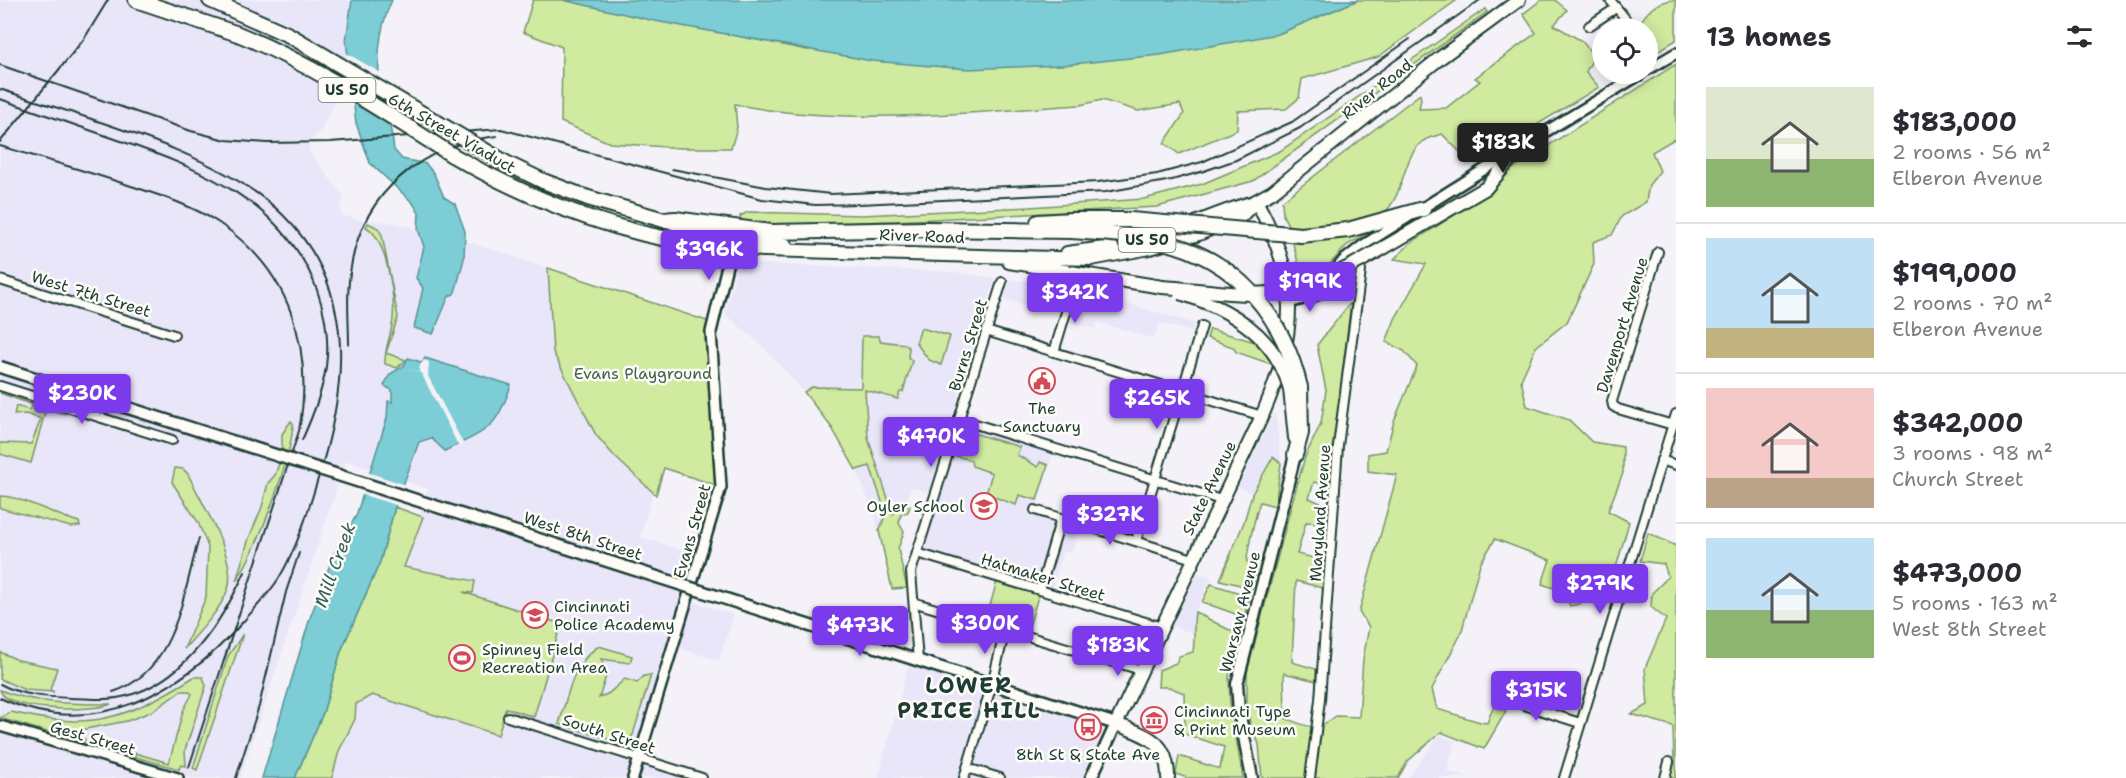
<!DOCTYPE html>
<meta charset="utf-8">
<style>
:root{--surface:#fff;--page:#f2f2f3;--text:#2b2b33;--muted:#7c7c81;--line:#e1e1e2;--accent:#7c3aed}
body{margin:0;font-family:"Shantell Sans",sans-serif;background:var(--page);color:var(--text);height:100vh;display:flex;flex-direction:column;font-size:22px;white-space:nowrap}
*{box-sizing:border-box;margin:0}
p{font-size:20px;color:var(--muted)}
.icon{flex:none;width:33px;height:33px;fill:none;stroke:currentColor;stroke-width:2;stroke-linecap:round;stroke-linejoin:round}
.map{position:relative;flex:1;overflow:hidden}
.panel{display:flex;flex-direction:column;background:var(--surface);width:450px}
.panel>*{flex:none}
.buttons{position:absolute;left:1592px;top:18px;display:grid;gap:12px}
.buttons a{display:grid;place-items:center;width:66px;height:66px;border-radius:50%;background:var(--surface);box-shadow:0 3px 15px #0003;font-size:30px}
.price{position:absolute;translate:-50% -51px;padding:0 14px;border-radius:6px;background:var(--accent);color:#fff;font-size:20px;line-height:39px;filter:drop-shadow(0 2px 3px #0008)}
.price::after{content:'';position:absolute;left:50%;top:36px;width:18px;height:14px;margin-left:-9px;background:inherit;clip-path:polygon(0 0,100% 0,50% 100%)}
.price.active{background:#222;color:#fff}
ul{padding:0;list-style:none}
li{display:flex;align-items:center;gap:18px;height:150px;padding:0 30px}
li+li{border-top:2px solid var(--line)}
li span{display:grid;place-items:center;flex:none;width:168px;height:120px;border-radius:0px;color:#555}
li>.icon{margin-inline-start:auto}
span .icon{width:72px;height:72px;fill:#fffc;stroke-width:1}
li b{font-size:26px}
h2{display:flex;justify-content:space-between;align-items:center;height:72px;padding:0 30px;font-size:26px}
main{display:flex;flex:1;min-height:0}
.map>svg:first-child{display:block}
.built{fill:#e9e6f9}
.green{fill:#d0eaa0;stroke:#78946a;stroke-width:1.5}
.water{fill:#7ccdd5;stroke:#579395;stroke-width:1.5}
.pier{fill:#f4f2f8}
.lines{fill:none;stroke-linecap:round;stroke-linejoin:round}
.minor-casing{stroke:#1f3d34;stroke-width:12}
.tertiary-casing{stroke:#1f3d34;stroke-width:14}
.secondary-casing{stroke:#1f3d34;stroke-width:15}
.primary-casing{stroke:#1f3d34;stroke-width:16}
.motorway-casing{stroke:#1f3d34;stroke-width:18}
.minor{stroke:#fdfcf7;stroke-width:8}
.tertiary{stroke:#fdfcf7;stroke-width:9}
.secondary{stroke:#fdfcf7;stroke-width:10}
.primary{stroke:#fdfcf7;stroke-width:12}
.motorway{stroke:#fdfcf7;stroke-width:14}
.rail{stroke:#1f3d34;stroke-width:2}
.secondary-bridge-casing{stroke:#1f3d34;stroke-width:15;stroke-linecap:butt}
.primary-bridge-casing{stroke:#1f3d34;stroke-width:16;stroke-linecap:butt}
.motorway-bridge-casing{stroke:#1f3d34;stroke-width:18;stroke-linecap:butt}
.secondary-bridge{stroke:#fdfcf7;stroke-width:10}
.primary-bridge{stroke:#fdfcf7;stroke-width:12}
.motorway-bridge{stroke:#fdfcf7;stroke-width:14}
.labels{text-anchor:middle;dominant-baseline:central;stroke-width:5;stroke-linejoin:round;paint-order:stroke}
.shield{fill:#fdfcf7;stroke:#62766e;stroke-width:1.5}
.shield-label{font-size:15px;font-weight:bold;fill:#1f3d34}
.street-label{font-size:16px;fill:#1f3d34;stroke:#fdfcf7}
.park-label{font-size:16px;fill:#42604a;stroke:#fdfcf7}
.poi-label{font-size:16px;fill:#1f3d34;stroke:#fdfcf7;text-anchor:start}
.water-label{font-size:18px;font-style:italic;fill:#36615c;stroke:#fdfcf7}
.district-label{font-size:22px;font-weight:bold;letter-spacing:1.5px;fill:#1f3d34;stroke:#fdfcf7}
</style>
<main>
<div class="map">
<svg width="1676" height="778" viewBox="0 0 1676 778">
<rect width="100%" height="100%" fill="#f4f2f8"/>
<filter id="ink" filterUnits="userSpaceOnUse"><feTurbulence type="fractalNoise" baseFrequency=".0167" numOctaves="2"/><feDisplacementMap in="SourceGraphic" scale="12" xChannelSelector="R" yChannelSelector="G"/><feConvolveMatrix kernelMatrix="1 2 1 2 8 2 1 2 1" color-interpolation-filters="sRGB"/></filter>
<g filter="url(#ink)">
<g class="built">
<polygon points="0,0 352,0 346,40 349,75 321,130 309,143 309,151 344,197 340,210 342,215 368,222 370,220 394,223 472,243 548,268 553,352 596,435 615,457 653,492 640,537 700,555 688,600 734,615 719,661 673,646 640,758 702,778 295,778 303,763 361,691 428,489 346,461 240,778 0,778"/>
<polygon points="745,263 954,272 995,278 929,492 911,487 888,564 874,514 856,470 832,428 804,392 762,346 725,314 736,270"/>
<polygon points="1010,279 1065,286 1059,308 1031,299 1029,306 1004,299"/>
<polygon points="1081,290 1194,323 1191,332 1159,323 1154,339 1098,322 1095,329 1071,322"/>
<polygon points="1275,412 1281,463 1273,457 1252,494 1238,487"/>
<polygon points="959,419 1055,448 1037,507 1081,524 1072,553 1064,551 1051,593 917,553"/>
<polygon points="1198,573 1212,577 1195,612 1195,634 1171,626"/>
<polygon points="910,659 1116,724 1091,778 878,778"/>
<polygon points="1439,735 1455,741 1447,771 1471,778 1408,778"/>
</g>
<g class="green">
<path d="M533,0H563L807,50L1278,34L1358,0H1457L1378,57L1302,79L1299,98L1286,109L1238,111L1237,130L1179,154L1164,143L1184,114L1180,104L1138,111L1102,100L1080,105C989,111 900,121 808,114C783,112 759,110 735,104L737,128L731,148H680L610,143L561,122L562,47L523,32Z"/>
<path d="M1541,0H1555L1567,10L1554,25L1582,41L1594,56L1586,72L1599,87L1484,157L1475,145L1461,153L1442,134C1437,136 1429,137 1425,140C1402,154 1406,192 1385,212C1371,226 1311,228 1290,229L1283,215L1282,201L1420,94L1421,99L1419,109L1446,108L1480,81L1475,78L1536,33L1523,14Z"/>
<path d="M1676,0V40L1647,58V28H1637C1646,12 1656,0 1676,0Z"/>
<polygon points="1485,9 1487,12 1253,181 1157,207 896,221 761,225 742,223 740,216 748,212 862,215 1030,207 1144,199 1202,184 1280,151"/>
<path d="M1676,64V138L1652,152L1660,171L1649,185L1646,202L1622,216L1612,235L1593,242L1594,264L1567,322L1536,347L1521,380L1527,406L1569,420L1592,442L1623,447V473L1608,511L1629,522L1612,582L1596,579L1581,584L1580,604L1570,606L1563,591L1542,584L1550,560L1495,539L1480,564L1461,634L1432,689L1437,709L1480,722L1487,723L1494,705L1506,711L1484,749L1441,732L1408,761L1398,778H1262L1259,744L1250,724L1247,703V672L1293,499L1305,457L1321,423L1326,390L1317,345L1351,302L1334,442L1333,486L1314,482L1309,498L1325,505V523L1306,522L1297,554L1327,561L1326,589L1296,581L1292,662L1316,669V681L1284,673L1285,718C1309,727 1314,733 1336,716L1359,717L1363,659L1369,627L1359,612L1397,475L1368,471V454L1386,451L1394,421L1417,366L1404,351L1386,342L1395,319L1426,264L1394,259L1412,242L1489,193L1510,170Z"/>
<path d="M368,223L378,228L382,235L398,317L386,353L406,360L397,368L385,364C384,348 392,334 393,318C395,296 386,237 366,227Z"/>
<polygon points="1371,228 1372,231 1347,245 1322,273 1303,281 1292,240"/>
<polygon points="548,268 713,323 721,487 664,468 656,495 615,457 596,435 553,352"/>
<polygon points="921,328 950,336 941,365 929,360 916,343"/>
<polygon points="1210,329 1276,348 1271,364 1236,352 1233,347 1207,338"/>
<polygon points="862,336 879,336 880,341 905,344 909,348 908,357 912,361 903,392 900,392 898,399 865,390 868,438 893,514 903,505 910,506 908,512 901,514 899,523 904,532 898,549 907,588 892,589 879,531 886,514 870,466 856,470 832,428 804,392 812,387 861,388"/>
<polygon points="0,393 66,414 46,409 31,463 0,454 0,443 31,444 41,419 26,414 14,415 16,406 29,410 33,405"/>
<path d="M291,421L293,423C292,458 257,551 236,581L249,538L262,507L268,483L275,475L282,455V434Z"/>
<polygon points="963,430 1020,447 1017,455 1038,467 1040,462 1048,465 1037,500 1019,495 1016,505 986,494 992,473 972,466 971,460 955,456"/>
<path d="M1273,457L1281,463L1275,506L1260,502C1256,513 1247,550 1247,562L1257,566L1252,588L1220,580L1244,522L1252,494Z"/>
<path d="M175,468L183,469L188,474C202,504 238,559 228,589C220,611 199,632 184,649L206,597L208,547L198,522L172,482Z"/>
<path d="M0,496C22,496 56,516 79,522L80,526L71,527L0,508Z"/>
<polygon points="395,507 423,517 404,567 475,581 473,593 463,592 561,624 534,717 506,708 498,735 372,695 356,704 355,719 339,751 332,778 295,778 323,713 341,651 380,562"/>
<polygon points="1648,533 1676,546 1676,778 1669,778 1674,764 1673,726 1631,714 1648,705 1645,668 1666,619 1651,607 1652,593 1668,577 1664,564 1640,561"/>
<polygon points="998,577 1040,590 1026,637 985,624"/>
<polygon points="1211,584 1250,596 1244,617 1202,602"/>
<path d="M1195,612L1237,634L1229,675L1230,703L1243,778H1187L1176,774L1179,756L1220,769L1224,747L1182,733L1185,724L1184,693L1169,687H1158L1159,670L1176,663L1179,656L1193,652C1195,637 1193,625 1195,612Z"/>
<polygon points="243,634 197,770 193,768 228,656"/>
<path d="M599,646L632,656L630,663L601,659L607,673L599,698L609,693L625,679L637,683L644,676L651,675L633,735L625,744L559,724C568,695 572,663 599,646Z"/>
<polygon points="0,652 18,660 57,668 50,690 54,692 25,690 0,679"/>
<path d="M194,677H203L206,686L185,750L186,766L181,765L179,769L135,757V753L169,763L183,711L192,694L188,691H181L153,711L127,721L65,733L85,739L84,743L0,718L11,712C92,731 124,720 194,677Z"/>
<path d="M0,690C36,704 73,704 111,704C93,712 5,712 0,690Z"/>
</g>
<g class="water">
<path d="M352,0H392C378,30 375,68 383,100C388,120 392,130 394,150L402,159L426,164L434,174L444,197L455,204L465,231L464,259L456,289L454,294L449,296L433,334L414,328L423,288L416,278L424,247L418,229L419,213L413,203L370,163L356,123L346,40Z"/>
<polygon points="563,0 1358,0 1278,34 1160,55 1062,65 968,69 872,61 655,21"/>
<path d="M408,358L421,362V365L425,358L511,385C496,431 486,430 445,451L431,438L419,442L395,507L380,562L341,651L323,713L295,778H262L310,618L335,551L356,516L387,418L388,401L392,402V390L384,386L390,374L404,366Z"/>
</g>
<g class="pier">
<polygon points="346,53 383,74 388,105 347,79"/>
<polygon points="424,360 429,362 428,376 464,445 459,447 421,373 401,367 419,372 420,365"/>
<polygon points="367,472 406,485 399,506 360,494"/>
</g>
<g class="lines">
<defs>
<g id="minor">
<polyline points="1610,0 1625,18"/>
<polyline points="1589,26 1616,8"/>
<polyline points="1658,252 1612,401 1613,406 1618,409 1673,425"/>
<polyline points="0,280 174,335"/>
<polyline points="986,331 1262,416"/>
<polyline points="1054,352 1073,289"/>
<polyline points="0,386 172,440"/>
<polyline points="959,419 1221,500"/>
<polyline points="1661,460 1676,465"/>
<polyline points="1035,510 1193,559"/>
<polyline points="1136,541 1202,326"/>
<polyline points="917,553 1162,627"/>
<polyline points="1040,590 1061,518"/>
<polyline points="916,603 1141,670"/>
<polyline points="918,661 911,572 1002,282"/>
<polyline points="1499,697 1580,723"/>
<polyline points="508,717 702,778"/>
<polyline points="967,768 1000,778"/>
<polyline points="964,778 992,684 1005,630"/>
<polyline points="1310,778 1320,700 1338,446 1361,271 1358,258"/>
<polyline points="1564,778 1676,414"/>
<polyline points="1665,778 1669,762"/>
</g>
<g id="tertiary">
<polyline points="1647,70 1676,53"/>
<polyline points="1527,143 1641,74"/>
<polyline points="1289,303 1314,296 1343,261 1362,246 1512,152"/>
<polyline points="0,726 178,778"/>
<polyline points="633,778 721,487 711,332 731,249"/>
</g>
<g id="secondary">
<polyline points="848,638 1116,724 1091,778"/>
<polyline points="1252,778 1239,711 1237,684 1295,455"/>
</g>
<g id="primary">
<polyline points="665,220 683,227 786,245"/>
<path d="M1150,239C1186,229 1219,211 1255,202"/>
<polyline points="1385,247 1486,188 1512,157 1530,141"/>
<polyline points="731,249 1091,259 1150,248 1199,234 1241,216 1256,201 1272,192 1440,58 1519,0"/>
<polyline points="1067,253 1112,247"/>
<polyline points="1009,262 1162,287"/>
<polyline points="1292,287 1317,294"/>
<polyline points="1290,389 1295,438"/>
<path d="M1168,778C1168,739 1146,736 1116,724L1262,416C1297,335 1301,280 1256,201"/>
</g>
<g id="motorway">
<polyline points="136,0 238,34"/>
<polyline points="210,0 289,35 409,106"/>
<path d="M452,155C537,204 632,239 731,249"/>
<polyline points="543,181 588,198 664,220 675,219 771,232 925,229 1071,231"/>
<polyline points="1038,222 1072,220"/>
<polyline points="1301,235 1348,230 1423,209"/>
<polyline points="1295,455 1301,433 1300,387"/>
</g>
</defs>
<use href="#minor" class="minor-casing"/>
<use href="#tertiary" class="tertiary-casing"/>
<use href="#secondary" class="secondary-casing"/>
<use href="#primary" class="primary-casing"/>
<use href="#motorway" class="motorway-casing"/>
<use href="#minor" class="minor"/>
<use href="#tertiary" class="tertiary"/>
<use href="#secondary" class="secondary"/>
<use href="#primary" class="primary"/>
<use href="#motorway" class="motorway"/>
<g class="rail">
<polyline points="0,65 191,131 226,140 267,143 330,142 501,129 762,199 815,205 860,204 1106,192 1172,180 1204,171 1236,160 1300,128 1480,0"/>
<path d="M0,89C84,118 220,152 283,215C359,290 347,389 317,482C307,515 297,548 279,578C269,594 255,608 243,622C180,693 94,742 0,698"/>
<path d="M0,99C40,113 81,127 121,141C201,169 286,203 317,290C337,347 326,387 302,440"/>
<polyline points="0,142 84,39 108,0"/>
<path d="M0,146C41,158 82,170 122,183C155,194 190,204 219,223C291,271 314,349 299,431L189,767"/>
<polyline points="672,169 766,187 831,194 1098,182 1157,174 1202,162 1292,122 1410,39"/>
<path d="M349,345C349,319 346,293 351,267C363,191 423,145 497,136"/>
<path d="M0,684C23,696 46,697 71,698C91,699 111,701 130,695C185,679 222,621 245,572"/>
<path d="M113,692C176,672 183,593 199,538"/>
<polyline points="236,778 259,706 286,592 299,553"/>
</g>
<defs>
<polyline id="secondary-bridge" points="0,367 848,638"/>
<g id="primary-bridge">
<path d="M1162,287C1197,289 1234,296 1269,293C1312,289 1349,268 1385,247"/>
<path d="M1180,293C1229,308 1276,335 1290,389"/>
</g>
<g id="motorway-bridge">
<path d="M238,34C314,65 383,111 452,155"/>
<polyline points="409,106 506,163 543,181"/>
<polyline points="1072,220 1131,220 1301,235"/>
<path d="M1071,231C1102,233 1133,235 1163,242C1237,259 1283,316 1300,387"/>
</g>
</defs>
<use href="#secondary-bridge" class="secondary-bridge-casing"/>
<use href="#primary-bridge" class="primary-bridge-casing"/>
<use href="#motorway-bridge" class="motorway-bridge-casing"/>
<use href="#secondary-bridge" class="secondary-bridge"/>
<use href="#primary-bridge" class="primary-bridge"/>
<use href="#motorway-bridge" class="motorway-bridge"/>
</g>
</g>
<defs>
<symbol id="civic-ring" viewBox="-11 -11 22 22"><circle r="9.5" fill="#fdfcf7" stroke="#d1495b" stroke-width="1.5"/><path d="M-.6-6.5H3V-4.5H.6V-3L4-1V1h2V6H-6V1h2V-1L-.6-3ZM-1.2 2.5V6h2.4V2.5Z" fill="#d1495b"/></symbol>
<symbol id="school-ring" viewBox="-11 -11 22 22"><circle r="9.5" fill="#fdfcf7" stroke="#d1495b" stroke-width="1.5"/><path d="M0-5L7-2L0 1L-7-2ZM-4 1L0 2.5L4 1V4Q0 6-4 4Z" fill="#d1495b"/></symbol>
<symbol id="university-ring" viewBox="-11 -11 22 22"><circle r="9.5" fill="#fdfcf7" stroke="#d1495b" stroke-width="1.5"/><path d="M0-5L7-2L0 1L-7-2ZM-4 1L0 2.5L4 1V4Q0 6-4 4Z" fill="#d1495b"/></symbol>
<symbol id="stadium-ring" viewBox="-11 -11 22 22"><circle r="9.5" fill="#fdfcf7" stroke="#d1495b" stroke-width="1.5"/><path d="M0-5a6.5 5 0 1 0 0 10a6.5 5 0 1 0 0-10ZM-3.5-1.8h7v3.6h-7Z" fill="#d1495b"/></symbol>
<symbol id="museum-ring" viewBox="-11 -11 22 22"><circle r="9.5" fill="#fdfcf7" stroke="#d1495b" stroke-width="1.5"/><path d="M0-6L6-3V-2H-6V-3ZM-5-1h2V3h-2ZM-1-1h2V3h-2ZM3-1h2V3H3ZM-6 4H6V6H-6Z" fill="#d1495b"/></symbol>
<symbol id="bus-ring" viewBox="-11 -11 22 22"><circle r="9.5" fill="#fdfcf7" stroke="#d1495b" stroke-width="1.5"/><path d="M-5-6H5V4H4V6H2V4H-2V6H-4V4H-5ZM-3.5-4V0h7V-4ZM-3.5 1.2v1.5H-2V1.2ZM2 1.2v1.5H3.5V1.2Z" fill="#d1495b"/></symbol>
</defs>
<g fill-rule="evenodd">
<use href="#civic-ring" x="1027" y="366" width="30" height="30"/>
<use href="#school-ring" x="969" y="491" width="30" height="30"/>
<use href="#university-ring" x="520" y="600" width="30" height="30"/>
<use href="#stadium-ring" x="447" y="643" width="30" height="30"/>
<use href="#museum-ring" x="1139" y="705" width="30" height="30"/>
<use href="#bus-ring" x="1073" y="712" width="30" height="30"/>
</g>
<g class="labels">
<g class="shield">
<rect x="318.5" y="78" width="57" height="24" rx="4.5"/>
<rect x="1118.5" y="228" width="57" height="24" rx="4.5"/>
</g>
<g class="shield-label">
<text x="347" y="90">US 50</text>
<text x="1147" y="240">US 50</text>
</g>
<g class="street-label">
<text transform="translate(1377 89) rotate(-39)">River Road</text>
<text transform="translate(452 133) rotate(30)">6th Street Viaduct</text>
<text transform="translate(922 236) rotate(2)">River Road</text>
<text transform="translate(91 294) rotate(17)">West 7th Street</text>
<text transform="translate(1622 325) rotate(-73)">Davenport Avenue</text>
<text transform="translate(968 345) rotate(-73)">Burns Street</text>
<text transform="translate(1209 488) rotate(-64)">State Avenue</text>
<text transform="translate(1320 513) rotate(-86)">Maryland Avenue</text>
<text transform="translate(692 531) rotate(-74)">Evans Street</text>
<text transform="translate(583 536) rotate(18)">West 8th Street</text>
<text transform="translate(1043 577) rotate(17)">Hatmaker Street</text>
<text transform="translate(1240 612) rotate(-76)">Warsaw Avenue</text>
<text transform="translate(609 734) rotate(18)">South Street</text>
<text transform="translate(93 738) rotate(16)">Gest Street</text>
</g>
<g class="park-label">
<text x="643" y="373">Evans Playground</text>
</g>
<g class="poi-label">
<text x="1042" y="408" text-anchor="middle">The<tspan x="1042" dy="18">Sanctuary</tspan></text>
<text x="964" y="506" text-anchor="end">Oyler School</text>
<text x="554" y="606">Cincinnati<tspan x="554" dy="18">Police Academy</tspan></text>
<text x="482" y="649">Spinney Field<tspan x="482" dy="18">Recreation Area</tspan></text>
<text x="1174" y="711">Cincinnati Type<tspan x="1174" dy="18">&amp; Print Museum</tspan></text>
<text x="1088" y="754" text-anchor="middle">8th St &amp; State Ave</text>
</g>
<g class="water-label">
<text transform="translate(335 565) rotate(-70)">Mill Creek</text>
</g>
<g class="district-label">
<text x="969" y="685">LOWER<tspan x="969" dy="25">PRICE HILL</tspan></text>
</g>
</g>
</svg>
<div class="buttons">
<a><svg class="icon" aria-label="locate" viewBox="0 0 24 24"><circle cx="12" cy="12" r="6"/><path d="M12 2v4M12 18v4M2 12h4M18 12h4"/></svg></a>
</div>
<b class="price active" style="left:1503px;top:174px">$183K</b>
<b class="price" style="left:709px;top:281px">$396K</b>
<b class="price" style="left:1310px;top:313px">$199K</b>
<b class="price" style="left:1075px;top:324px">$342K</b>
<b class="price" style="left:82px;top:425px">$230K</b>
<b class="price" style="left:1157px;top:430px">$265K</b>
<b class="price" style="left:931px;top:468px">$470K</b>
<b class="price" style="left:1110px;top:546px">$327K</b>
<b class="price" style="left:1600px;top:615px">$279K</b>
<b class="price" style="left:985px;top:655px">$300K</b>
<b class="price" style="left:860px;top:657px">$473K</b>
<b class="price" style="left:1118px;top:677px">$183K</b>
<b class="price" style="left:1536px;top:722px">$315K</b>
</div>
<section class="panel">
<h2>13 homes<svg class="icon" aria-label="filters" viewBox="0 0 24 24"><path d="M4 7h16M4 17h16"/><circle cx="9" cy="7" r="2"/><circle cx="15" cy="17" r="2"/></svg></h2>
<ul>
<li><span style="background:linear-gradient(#dfe7d0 60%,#8fb573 0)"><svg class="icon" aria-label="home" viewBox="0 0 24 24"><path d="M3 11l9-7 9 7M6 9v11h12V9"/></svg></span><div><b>$183,000</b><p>2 rooms · 56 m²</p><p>Elberon Avenue</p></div></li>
<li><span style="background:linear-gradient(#bfe0f5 75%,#c2b280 0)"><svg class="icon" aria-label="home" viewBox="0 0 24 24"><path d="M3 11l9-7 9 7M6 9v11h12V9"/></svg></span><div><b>$199,000</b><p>2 rooms · 70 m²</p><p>Elberon Avenue</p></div></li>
<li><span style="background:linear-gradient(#f6c9c9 75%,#b9a48a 0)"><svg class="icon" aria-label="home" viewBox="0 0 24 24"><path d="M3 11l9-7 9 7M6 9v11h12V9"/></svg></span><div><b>$342,000</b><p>3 rooms · 98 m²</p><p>Church Street</p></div></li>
<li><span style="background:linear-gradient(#bfe0f5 60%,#8fb573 0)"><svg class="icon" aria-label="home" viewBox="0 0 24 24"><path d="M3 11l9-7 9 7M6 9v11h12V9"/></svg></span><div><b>$473,000</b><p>5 rooms · 163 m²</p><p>West 8th Street</p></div></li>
</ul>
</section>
</main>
